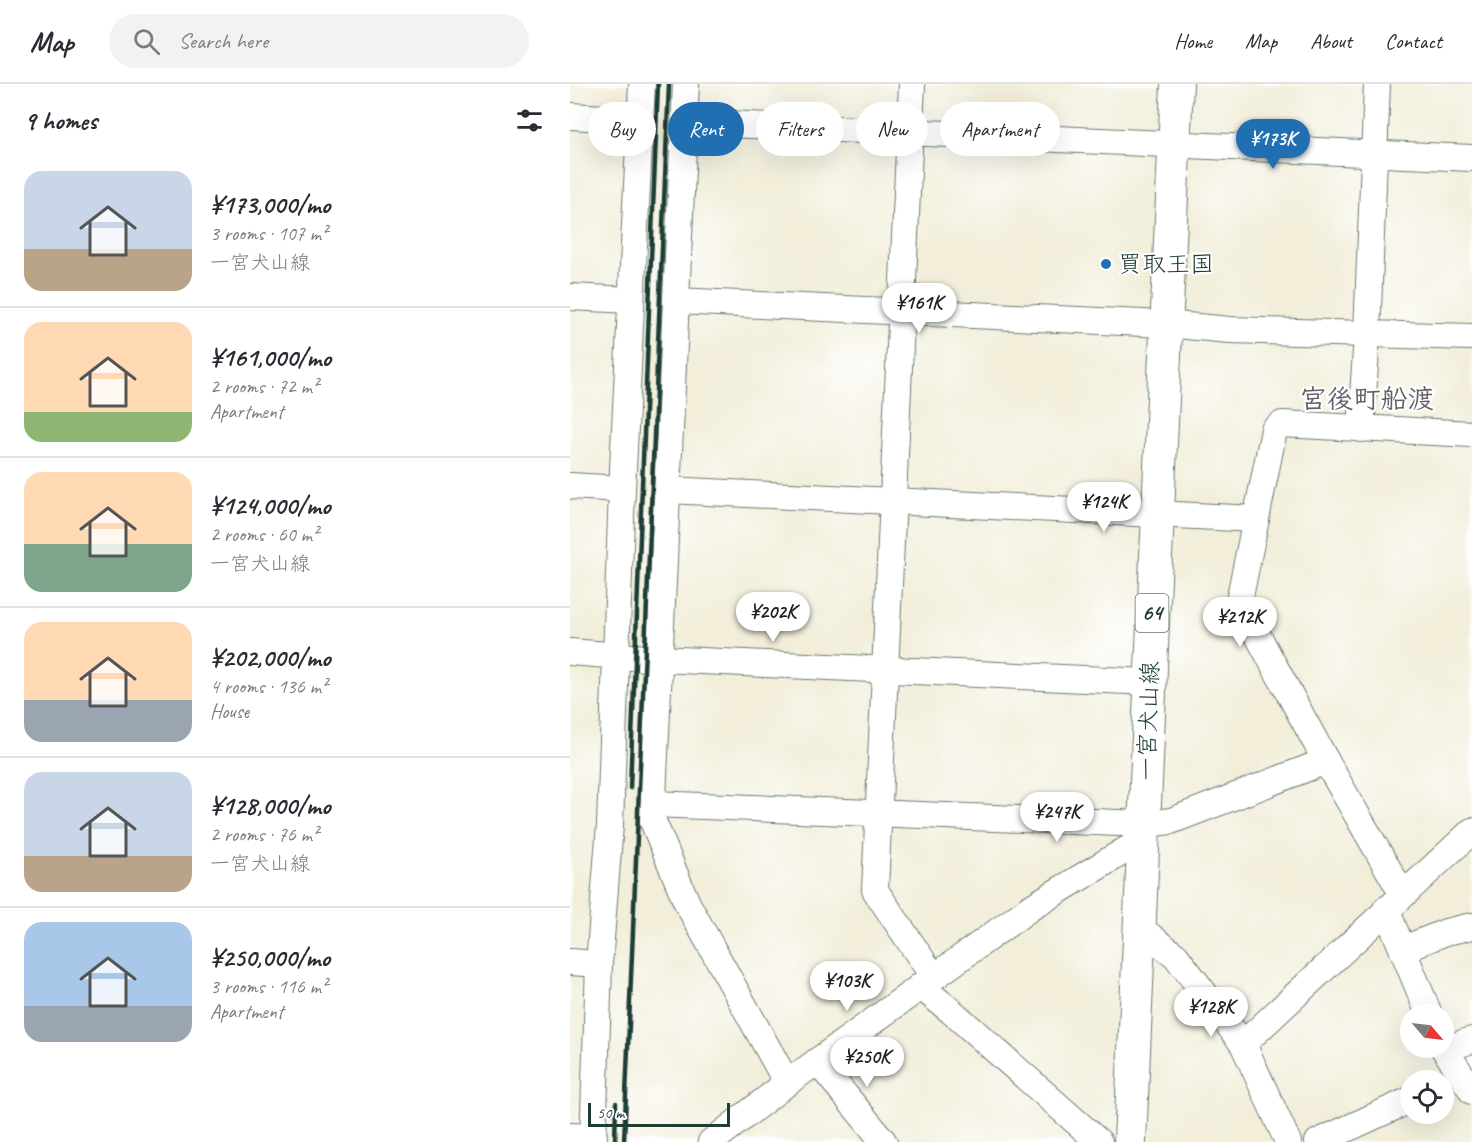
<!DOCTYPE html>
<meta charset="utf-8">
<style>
:root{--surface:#fff;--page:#f2f2f3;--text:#2b2b33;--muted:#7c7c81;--line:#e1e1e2;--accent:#1f6fb2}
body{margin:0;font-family:Caveat,"Klee One",sans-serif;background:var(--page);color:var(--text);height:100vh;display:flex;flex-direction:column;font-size:22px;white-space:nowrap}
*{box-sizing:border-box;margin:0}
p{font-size:20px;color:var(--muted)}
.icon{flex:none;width:33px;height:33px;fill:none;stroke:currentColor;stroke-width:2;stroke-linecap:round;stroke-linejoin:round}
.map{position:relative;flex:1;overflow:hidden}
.details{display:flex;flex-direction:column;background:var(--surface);width:570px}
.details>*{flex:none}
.banner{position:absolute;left:18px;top:18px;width:570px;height:54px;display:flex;gap:12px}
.needle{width:39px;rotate:118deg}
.fabs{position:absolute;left:830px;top:920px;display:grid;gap:12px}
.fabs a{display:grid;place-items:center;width:54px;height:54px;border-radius:50%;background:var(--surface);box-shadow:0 6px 24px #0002;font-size:30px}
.scale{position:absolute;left:18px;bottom:15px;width:142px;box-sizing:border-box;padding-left:6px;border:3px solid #1f3d34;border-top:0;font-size:16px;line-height:21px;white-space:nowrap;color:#1f3d34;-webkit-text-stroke:4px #fff;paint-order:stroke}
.price{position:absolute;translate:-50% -51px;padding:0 14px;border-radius:21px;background:#fff;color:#222;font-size:20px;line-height:39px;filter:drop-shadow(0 2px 3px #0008)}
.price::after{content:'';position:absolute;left:50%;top:36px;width:18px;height:14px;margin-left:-9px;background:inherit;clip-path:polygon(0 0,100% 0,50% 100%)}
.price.on{background:var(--accent);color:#fff}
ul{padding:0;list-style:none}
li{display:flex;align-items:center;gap:18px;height:150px;padding:0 24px}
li+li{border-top:2px solid var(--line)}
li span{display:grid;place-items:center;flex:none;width:168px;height:120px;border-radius:18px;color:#555}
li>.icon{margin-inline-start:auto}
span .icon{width:72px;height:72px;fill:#fffc;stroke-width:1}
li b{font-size:26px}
h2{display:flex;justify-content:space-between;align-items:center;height:72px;padding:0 24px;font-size:26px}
.chip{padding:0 21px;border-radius:27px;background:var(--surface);box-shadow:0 6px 24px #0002;font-size:21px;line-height:54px}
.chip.on{background:var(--accent);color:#fff}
header{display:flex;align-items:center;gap:36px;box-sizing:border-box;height:84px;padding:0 30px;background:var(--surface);border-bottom:2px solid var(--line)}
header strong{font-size:28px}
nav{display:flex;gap:33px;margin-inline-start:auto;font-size:21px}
.search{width:420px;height:54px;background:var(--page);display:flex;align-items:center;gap:15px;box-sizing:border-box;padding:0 21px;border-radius:33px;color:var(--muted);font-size:22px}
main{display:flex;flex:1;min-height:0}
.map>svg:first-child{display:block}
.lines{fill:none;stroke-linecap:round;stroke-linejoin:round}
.minor-casing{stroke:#697b6e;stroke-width:28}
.major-casing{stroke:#697b6e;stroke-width:34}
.minor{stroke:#fff;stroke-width:26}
.major{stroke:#fff;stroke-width:32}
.rail{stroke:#1f3d34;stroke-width:4.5}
.poi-dot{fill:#1f6fb2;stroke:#fff;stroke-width:2}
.labels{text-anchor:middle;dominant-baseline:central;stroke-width:4.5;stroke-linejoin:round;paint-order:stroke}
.shield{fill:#fff;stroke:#627771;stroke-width:1.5}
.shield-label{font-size:22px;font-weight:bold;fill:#1f3d34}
.poi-label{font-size:24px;fill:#1f3d34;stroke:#fff;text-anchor:start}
.street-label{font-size:24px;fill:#1f3d34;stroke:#fff}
.quarter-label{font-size:27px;font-weight:bold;fill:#676167;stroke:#fff}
</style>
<header>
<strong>Map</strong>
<div class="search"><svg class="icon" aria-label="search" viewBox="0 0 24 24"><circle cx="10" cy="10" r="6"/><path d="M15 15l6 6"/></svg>Search here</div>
<nav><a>Home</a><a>Map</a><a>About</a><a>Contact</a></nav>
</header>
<main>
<section class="details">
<h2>9 homes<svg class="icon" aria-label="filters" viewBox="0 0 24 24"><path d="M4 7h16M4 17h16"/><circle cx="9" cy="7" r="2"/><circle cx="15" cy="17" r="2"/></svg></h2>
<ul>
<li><span style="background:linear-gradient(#c9d6e8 65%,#b9a48a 0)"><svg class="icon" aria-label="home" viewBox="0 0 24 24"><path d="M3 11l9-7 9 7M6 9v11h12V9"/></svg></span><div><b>¥173,000/mo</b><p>3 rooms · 107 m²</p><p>一宮犬山線</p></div></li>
<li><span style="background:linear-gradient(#ffd9b3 75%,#8fb573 0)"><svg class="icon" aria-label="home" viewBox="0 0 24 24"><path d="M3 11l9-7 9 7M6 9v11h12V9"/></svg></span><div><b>¥161,000/mo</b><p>2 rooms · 72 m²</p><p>Apartment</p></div></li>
<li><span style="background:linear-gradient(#ffd9b3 60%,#7fa58c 0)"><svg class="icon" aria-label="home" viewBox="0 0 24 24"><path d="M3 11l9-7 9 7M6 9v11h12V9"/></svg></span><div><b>¥124,000/mo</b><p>2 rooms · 60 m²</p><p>一宮犬山線</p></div></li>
<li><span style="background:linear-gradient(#ffd9b3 65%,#9aa5b1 0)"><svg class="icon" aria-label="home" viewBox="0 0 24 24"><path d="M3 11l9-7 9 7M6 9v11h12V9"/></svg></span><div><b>¥202,000/mo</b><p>4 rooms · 136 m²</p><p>House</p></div></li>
<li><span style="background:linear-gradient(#c9d6e8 70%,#b9a48a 0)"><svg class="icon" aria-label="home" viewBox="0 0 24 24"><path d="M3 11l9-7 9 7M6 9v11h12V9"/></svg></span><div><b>¥128,000/mo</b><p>2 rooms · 76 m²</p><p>一宮犬山線</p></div></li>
<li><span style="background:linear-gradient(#a9c7e8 70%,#9aa5b1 0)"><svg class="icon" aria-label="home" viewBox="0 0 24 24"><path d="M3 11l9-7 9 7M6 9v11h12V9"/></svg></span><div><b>¥250,000/mo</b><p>3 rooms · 116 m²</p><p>Apartment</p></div></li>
</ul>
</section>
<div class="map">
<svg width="902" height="1058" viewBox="0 0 902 1058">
<rect width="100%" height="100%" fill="#fff"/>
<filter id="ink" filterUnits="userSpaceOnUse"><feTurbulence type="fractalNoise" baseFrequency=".0167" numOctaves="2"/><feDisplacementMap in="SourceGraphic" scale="12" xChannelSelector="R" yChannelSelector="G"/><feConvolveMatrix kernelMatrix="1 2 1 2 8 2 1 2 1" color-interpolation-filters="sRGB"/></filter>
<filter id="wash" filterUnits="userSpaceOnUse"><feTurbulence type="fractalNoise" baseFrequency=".008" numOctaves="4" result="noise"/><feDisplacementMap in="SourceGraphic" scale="24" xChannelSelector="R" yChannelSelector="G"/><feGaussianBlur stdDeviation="1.35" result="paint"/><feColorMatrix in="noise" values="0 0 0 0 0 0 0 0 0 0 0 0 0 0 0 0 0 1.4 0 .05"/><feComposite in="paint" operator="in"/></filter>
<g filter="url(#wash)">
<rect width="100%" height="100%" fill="#f2eeda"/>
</g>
<g filter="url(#ink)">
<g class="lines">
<defs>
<g id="minor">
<polyline points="116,0 82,735 117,819 217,999"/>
<polyline points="342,0 305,806 363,892"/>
<polyline points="0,32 70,36"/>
<polyline points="115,38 902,74"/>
<polyline points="0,213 61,216"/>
<polyline points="106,217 595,240 660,246 902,253"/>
<polyline points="791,345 797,250 807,0"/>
<polyline points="0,402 52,405"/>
<polyline points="97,406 686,435 704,346 712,340 902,350"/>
<polyline points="686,435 669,517 756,677"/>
<polyline points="0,568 89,575 579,598"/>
<polyline points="83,720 574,740 601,737 756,677 833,811"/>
<polyline points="816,825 859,930"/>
<polyline points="570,844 606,872 673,960 718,1058"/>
<polyline points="833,865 876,848 902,842"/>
<polyline points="0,878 29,880"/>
<polyline points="350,902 381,927 529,1058"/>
<polyline points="673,960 902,747"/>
<polyline points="873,963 902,1007"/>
<polyline points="874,965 902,956"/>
<polyline points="247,977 314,1058"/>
<polyline points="0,1052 24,1053"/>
<polyline points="23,1058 29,880 40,741 52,405 72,0"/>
<polyline points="141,1058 217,999 460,824 574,755"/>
<polyline points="748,1058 840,1016"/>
</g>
<polyline id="major" points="560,1058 607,0"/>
</defs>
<use href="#minor" class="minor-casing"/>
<use href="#major" class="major-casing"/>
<use href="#minor" class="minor"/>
<use href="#major" class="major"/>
<g class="rail">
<polyline points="60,704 88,0"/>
<polyline points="45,1058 46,1019"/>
<polyline points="54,1058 99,0"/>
</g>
</g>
</g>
<circle class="poi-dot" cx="536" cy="180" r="6"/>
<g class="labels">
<rect class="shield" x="565.5" y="510" width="33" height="38" rx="4.5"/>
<g class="shield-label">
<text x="582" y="529">64</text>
</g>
<g class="poi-label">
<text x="548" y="180">買取王国</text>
</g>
<g class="street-label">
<text transform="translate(578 637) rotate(-88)">一宮犬山線</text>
</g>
<g class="quarter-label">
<text x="797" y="315">宮後町船渡</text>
</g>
</g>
</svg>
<div class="fabs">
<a><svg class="needle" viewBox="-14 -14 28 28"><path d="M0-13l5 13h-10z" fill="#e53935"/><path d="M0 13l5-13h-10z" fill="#7c7c81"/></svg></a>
<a><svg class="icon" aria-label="locate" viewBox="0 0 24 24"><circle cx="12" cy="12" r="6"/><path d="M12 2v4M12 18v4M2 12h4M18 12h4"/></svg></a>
</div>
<div class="scale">50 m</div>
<b class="price on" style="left:703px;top:86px">¥173K</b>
<b class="price" style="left:349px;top:250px">¥161K</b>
<b class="price" style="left:534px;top:449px">¥124K</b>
<b class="price" style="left:203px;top:559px">¥202K</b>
<b class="price" style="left:670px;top:564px">¥212K</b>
<b class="price" style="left:487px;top:759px">¥247K</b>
<b class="price" style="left:277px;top:928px">¥103K</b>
<b class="price" style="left:641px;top:954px">¥128K</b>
<b class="price" style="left:297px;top:1004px">¥250K</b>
<div class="banner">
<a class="chip">Buy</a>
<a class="chip on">Rent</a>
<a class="chip">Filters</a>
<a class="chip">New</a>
<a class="chip">Apartment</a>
</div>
</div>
</main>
